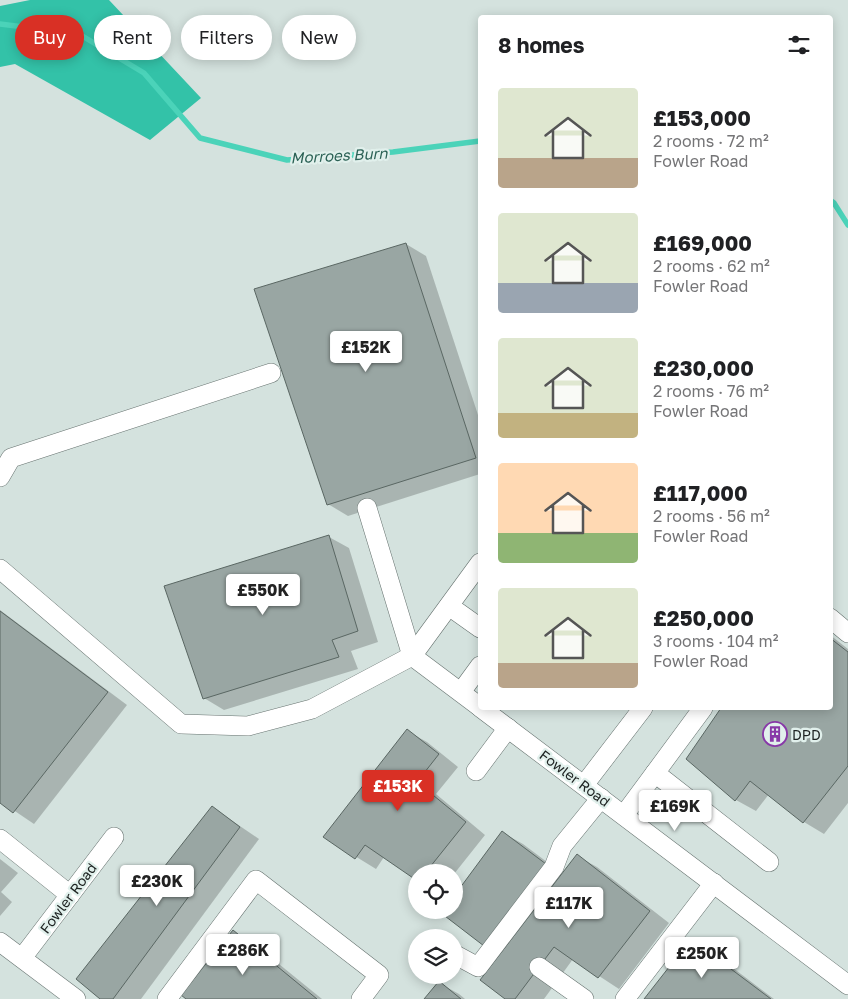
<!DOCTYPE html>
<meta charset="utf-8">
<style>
:root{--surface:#fff;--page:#f6f6f6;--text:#202124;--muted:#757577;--accent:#d93025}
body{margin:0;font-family:"Golos Text",sans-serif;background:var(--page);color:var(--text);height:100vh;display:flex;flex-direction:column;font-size:19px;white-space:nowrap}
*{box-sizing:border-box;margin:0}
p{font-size:16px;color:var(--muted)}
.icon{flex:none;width:28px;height:28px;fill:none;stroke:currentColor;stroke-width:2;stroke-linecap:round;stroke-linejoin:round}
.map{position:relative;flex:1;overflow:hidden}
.details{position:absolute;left:478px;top:15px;width:355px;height:695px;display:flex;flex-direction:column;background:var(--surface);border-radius:5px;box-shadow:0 2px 12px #0003}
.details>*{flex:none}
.guide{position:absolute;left:15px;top:15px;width:388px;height:45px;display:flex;gap:10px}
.tools{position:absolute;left:408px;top:864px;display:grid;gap:10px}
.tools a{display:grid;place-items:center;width:55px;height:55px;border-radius:50%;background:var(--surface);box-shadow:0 2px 12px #0003;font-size:25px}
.price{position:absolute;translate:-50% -42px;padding:0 11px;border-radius:5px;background:#fff;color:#222;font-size:16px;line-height:32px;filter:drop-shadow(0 1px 2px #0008)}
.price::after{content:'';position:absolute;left:50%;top:30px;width:15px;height:11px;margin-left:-8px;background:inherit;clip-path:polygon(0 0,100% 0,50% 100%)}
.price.on{background:var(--accent);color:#fff}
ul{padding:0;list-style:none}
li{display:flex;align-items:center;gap:15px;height:125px;padding:0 20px}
li span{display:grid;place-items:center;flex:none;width:140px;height:100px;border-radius:5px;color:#555}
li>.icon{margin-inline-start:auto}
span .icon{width:60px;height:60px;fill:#fffc;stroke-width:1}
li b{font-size:21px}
h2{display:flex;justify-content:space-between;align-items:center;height:60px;padding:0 20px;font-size:21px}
.tag{padding:0 18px;border-radius:22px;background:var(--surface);box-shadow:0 2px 12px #0003;font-size:18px;line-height:45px}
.tag.on{background:var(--accent);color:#fff}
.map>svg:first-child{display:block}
.forest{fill:#33c2a8}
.shadow{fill:#0003}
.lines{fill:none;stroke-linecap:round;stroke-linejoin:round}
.stream{stroke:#4bd3b9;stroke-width:5.5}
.building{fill:#99a6a3;stroke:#5a6763}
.minor-casing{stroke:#66726f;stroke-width:20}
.minor{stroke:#fff;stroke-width:19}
.labels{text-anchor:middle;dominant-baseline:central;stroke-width:4.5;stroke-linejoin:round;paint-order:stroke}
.poi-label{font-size:14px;fill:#1d2221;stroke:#e1f0ec;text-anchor:start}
.street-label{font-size:14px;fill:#1d2221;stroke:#e1f0ec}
.water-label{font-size:15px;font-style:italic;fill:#2b6155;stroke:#e1f0ec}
</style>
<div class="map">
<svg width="848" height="999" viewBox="0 0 848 999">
<rect width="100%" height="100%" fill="#d4e2de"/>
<polygon class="forest" points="30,0 109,0 201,98 150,140 15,64 0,67 0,6"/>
<g class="shadow">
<polygon points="406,244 426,256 480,421 480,474 348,516 328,504"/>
<polygon points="329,537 349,548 378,642 351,651 358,669 224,710 204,698"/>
<polygon points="0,610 127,705 34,824 0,801"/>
<polygon points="830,635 848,649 848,803 824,834 804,822 769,794 756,811 736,800 688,759 722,708 830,708"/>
<polygon points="407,731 427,742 458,767 436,794 485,835 454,874 454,872 416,872 416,879 384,857 376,869 324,837"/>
<polygon points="212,807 259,839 141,999 102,999"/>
<polygon points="503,833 523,844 563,874 577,856 597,867 669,923 619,989 573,959 544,999 507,999 502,954 485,945 445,910 454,910 454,898"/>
<polygon points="0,859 18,873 1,892 12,902 0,916"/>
<polygon points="233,931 253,943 322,999 188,999"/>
<polygon points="692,941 712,952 774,999 645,999"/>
<polygon points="439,983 459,994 465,999 426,999"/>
</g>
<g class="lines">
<g class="stream">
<polyline points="0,24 79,34 144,73 200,138 287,160 393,152 480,141"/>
<polyline points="830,200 834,203 848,225"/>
</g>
</g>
<g class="building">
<polygon points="406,243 476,458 327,505 254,289"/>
<polygon points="329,535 358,631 332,640 339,657 203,699 164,586"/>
<polygon points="0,611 108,692 13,813 0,803"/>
<polygon points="830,638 848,652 848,766 803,823 750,781 735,801 686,759 721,708 830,708"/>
<polygon points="407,729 439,754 417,782 466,822 426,872 416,872 416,880 365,845 355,859 323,837"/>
<polygon points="212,806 240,827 113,999 100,999 76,979"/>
<polygon points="502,831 546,864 484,946 441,913 443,910 454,910 454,896"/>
<polygon points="577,854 650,911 598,978 554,947 515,999 505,999 480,980"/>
<polygon points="233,930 317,999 186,999 181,995"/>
<polygon points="691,939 771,999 644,999"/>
<polygon points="439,981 461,999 424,999"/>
</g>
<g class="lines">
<defs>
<g id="minor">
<polyline points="0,477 11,458 271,373"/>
<polyline points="367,508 412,656"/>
<polyline points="0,569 181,724 248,726 312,709 412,656 480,563"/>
<polyline points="449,606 480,628"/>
<polyline points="830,618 848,633"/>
<polyline points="412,656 480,707"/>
<polyline points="461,692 480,666"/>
<polyline points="481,708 848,985"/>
<polyline points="476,771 508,728"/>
<polyline points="655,773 769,862"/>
<polyline points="584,785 643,708"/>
<polyline points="624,815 703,708"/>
<polyline points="0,839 70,895"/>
<polyline points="0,942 76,999"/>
<polyline points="454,954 478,967 554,867 562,846 601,798"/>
<polyline points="22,958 114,837"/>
<polyline points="539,967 584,999"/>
<polyline points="167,999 256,880 379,975 361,999"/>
<polyline points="625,999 714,883"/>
</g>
</defs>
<use href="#minor" class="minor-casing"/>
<use href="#minor" class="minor"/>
</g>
<defs>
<symbol id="building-ring" viewBox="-11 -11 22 22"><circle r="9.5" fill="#e1f0ec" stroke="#8838a8" stroke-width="1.5"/><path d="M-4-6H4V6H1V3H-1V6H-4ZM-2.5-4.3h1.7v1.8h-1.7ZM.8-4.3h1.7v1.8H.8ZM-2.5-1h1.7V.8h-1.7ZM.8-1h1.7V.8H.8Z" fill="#8838a8"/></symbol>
</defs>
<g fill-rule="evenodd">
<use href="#building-ring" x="761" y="720" width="28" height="28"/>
</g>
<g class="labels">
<g class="poi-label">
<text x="792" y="734">DPD</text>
</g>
<g class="street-label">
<text transform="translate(575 778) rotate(37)">Fowler Road</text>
<text transform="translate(68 898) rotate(-53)">Fowler Road</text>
</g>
<g class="water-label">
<text transform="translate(339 155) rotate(-3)">Morroes Burn</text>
</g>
</g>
</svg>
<div class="tools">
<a><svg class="icon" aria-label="locate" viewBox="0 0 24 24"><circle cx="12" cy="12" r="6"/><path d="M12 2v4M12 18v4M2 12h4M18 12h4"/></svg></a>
<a><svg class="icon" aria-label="layers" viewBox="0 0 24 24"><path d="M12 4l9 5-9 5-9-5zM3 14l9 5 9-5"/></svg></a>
</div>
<b class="price" style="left:366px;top:373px">£152K</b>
<b class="price" style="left:263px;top:616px">£550K</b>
<b class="price on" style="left:398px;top:812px">£153K</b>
<b class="price" style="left:675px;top:832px">£169K</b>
<b class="price" style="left:157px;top:907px">£230K</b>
<b class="price" style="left:569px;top:929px">£117K</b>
<b class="price" style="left:243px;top:976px">£286K</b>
<b class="price" style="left:702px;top:979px">£250K</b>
<div class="guide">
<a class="tag on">Buy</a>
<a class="tag">Rent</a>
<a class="tag">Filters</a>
<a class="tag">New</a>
</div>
<section class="details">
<h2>8 homes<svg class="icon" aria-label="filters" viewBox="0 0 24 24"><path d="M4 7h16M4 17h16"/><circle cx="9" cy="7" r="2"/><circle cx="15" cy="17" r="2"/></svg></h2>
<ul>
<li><span style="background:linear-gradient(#dfe7d0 70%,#b9a48a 0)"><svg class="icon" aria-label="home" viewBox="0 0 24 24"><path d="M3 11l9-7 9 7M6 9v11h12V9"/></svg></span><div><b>£153,000</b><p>2 rooms · 72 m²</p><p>Fowler Road</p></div></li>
<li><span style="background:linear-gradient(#dfe7d0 70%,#9aa5b1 0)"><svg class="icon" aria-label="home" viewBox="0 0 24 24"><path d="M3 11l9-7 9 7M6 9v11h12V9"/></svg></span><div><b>£169,000</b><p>2 rooms · 62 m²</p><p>Fowler Road</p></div></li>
<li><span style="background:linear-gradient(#dfe7d0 75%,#c2b280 0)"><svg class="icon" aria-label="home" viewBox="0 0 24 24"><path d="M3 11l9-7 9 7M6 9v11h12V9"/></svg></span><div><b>£230,000</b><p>2 rooms · 76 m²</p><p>Fowler Road</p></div></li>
<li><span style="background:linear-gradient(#ffd9b3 70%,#8fb573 0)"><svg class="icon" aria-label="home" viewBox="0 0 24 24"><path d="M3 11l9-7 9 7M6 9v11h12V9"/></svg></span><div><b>£117,000</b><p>2 rooms · 56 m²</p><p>Fowler Road</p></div></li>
<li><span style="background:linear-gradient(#dfe7d0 75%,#b9a48a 0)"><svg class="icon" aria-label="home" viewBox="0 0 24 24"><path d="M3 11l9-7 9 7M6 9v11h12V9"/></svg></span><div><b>£250,000</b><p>3 rooms · 104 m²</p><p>Fowler Road</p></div></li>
</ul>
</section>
</div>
